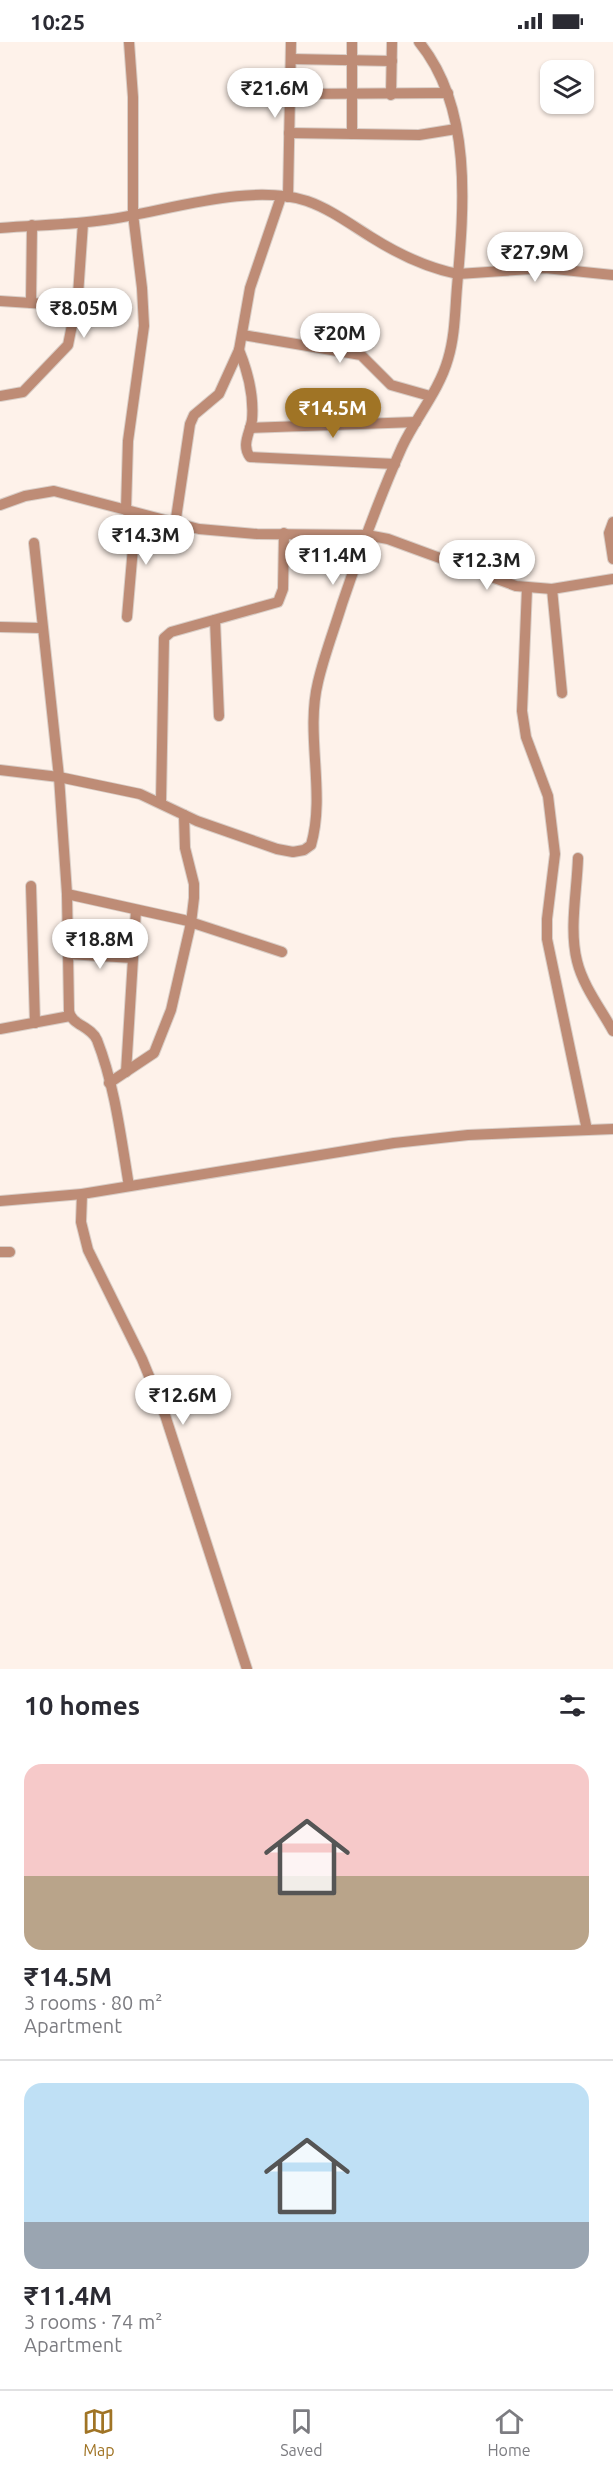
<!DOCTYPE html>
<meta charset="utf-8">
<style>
:root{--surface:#fff;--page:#f7f7f7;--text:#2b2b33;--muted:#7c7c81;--line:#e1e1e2;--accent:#a07425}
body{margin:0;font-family:Ubuntu,sans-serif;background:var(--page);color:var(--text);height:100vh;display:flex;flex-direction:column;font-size:22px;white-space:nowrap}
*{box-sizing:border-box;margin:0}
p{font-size:20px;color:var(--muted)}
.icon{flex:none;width:33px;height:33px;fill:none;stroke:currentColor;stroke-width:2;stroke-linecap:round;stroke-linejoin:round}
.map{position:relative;height:1627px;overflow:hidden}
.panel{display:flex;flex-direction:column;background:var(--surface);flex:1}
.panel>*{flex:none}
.fabs{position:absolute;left:540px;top:18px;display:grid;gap:12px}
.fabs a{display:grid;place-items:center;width:54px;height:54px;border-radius:12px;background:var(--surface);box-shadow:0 2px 4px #0004;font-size:30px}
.price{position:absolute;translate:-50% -51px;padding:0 14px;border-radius:21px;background:#fff;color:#222;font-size:20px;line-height:39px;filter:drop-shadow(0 2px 3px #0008)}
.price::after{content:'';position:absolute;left:50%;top:36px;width:18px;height:14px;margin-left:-9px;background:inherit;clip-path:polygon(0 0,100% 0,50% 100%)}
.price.selected{background:var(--accent);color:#fff}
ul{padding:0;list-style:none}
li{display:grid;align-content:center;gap:12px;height:318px;padding:0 24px}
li+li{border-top:2px solid var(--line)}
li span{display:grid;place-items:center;height:186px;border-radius:18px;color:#555}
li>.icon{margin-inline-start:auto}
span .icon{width:108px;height:108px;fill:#fffc;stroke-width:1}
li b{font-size:26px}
h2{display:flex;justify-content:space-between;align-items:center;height:72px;padding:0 24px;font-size:26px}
.status{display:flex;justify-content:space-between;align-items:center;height:42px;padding:0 30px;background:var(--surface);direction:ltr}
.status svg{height:16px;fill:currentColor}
.menu{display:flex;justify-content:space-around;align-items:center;height:84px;border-top:2px solid var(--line);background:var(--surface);font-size:16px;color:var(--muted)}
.menu a{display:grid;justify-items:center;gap:3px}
.menu .selected{color:var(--accent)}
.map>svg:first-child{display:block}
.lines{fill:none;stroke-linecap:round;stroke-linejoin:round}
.minor-casing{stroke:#d9cec7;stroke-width:12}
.minor{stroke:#be8c76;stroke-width:10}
</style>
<div class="status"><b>10:25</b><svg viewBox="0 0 49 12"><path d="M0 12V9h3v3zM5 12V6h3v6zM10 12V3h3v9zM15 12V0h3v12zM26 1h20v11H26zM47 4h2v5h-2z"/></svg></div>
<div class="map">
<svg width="613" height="1627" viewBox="0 0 613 1627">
<rect width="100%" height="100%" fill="#fef2ea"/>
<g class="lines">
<defs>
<g id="minor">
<polyline points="291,17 392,19"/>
<polyline points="290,52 448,51"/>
<polyline points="391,53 392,0"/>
<polyline points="289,91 419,93 456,87"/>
<polyline points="352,92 352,0"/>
<polyline points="288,155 291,0"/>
<path d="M0,186C35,183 70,183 104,178C165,170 248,140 307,159C330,167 350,182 371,195C398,212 427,226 458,232L545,226L613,233"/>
<polyline points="0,259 77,264"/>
<polyline points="31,261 32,183"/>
<polyline points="243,293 361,313 391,343 430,354"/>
<path d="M239,308C248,330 254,355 252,378C250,391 241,403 250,415L395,422"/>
<polyline points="0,354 23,350 68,303 78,253 83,181"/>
<polyline points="250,386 416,380"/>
<polyline points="0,463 25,454 54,449 199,487 257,492 367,493 388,497 516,544 552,547 613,537"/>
<polyline points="126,468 128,399 144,284 142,246 133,172 133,55 129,0"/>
<polyline points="613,480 609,491 613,517"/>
<polyline points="175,483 190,382 194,373 219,352 239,308 250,246 281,155"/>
<path d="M34,501L59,735L67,852L69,969C71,983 91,984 97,998C115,1044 121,1096 129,1144"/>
<polyline points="527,546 522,669 526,695 548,754 555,812 547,877 547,897 587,1088"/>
<polyline points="552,547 562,651"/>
<polyline points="127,575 136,471"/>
<polyline points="215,578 219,674"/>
<polyline points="0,585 41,586"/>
<path d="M0,728L59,735L140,752L197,779L277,807L293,810L304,808L311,803C326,751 305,693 318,640C324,614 334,588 342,562C360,509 379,456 402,405C416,375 439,349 448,317C455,294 455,269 457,245C464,165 473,66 419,0"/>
<polyline points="161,760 164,596 171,590 278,560 283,547 284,491"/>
<path d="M578,816C577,849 569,887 577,919C583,944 601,967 613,989"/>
<polyline points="31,844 35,981"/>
<polyline points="67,852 184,878 282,910"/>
<polyline points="68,912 133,916"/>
<polyline points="0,987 70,974"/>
<polyline points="126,1030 136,868"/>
<polyline points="109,1041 154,1011 171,968 191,881 194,856 194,842 185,806 184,773"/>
<polyline points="82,1152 81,1180 88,1208 142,1317 165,1373 247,1627"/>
<polyline points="0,1159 82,1152 394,1101 468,1093 613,1087"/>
<polyline points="0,1210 10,1210"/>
</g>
</defs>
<use href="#minor" class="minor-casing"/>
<use href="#minor" class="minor"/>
</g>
</svg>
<div class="fabs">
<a><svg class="icon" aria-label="layers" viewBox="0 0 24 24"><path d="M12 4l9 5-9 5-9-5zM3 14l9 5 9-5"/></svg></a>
</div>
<b class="price" style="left:275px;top:77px">₹21.6M</b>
<b class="price" style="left:535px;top:241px">₹27.9M</b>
<b class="price" style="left:84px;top:297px">₹8.05M</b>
<b class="price" style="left:340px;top:322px">₹20M</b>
<b class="price selected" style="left:333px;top:397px">₹14.5M</b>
<b class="price" style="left:146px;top:524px">₹14.3M</b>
<b class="price" style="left:333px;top:544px">₹11.4M</b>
<b class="price" style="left:487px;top:549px">₹12.3M</b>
<b class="price" style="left:100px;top:928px">₹18.8M</b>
<b class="price" style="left:183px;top:1384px">₹12.6M</b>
</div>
<section class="panel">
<h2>10 homes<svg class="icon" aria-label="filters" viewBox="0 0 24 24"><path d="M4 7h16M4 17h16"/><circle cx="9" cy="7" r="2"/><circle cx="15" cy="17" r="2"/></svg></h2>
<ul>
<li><span style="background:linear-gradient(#f6c9c9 60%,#b9a48a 0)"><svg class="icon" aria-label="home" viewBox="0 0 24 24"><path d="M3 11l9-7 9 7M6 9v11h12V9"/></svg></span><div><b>₹14.5M</b><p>3 rooms · 80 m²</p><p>Apartment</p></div></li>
<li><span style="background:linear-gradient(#bfe0f5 75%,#9aa5b1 0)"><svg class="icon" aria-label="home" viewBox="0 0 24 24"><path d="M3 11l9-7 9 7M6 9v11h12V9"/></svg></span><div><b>₹11.4M</b><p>3 rooms · 74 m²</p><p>Apartment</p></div></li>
</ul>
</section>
<nav class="menu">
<a class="selected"><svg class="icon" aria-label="map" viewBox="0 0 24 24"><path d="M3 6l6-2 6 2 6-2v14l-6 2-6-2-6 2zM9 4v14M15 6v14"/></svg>Map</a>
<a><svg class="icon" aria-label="saved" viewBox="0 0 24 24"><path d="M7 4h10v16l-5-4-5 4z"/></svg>Saved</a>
<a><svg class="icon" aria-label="home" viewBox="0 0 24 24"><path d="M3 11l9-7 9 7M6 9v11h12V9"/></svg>Home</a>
</nav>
